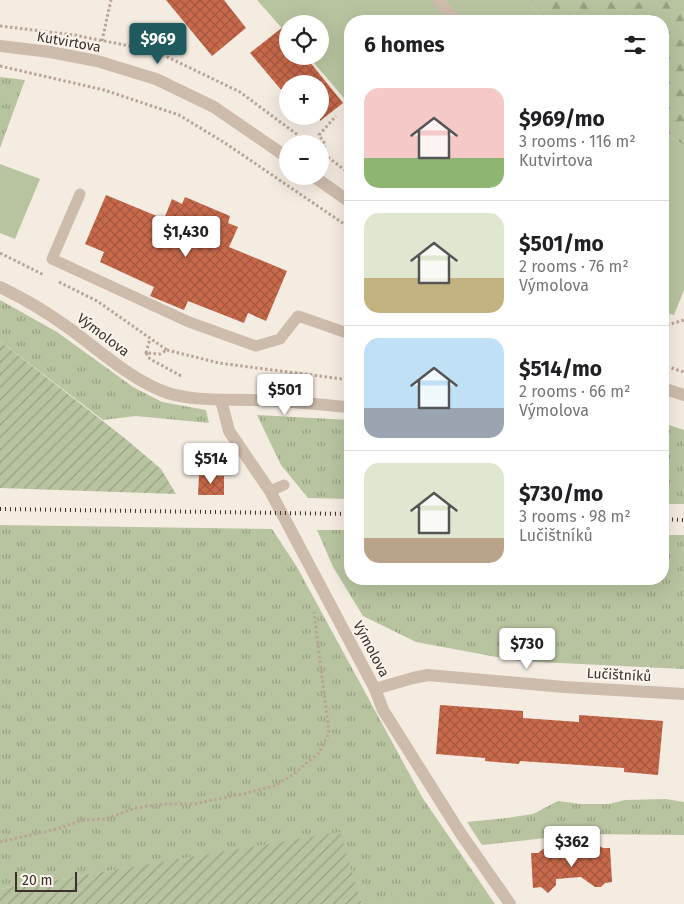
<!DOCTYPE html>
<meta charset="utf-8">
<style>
:root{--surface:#fff;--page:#f6f6f6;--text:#202124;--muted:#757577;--line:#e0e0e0;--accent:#1f5a5e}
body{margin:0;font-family:"Fira Sans",sans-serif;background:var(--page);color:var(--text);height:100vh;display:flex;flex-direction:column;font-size:19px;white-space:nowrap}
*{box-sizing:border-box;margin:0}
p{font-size:16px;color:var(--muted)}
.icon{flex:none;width:28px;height:28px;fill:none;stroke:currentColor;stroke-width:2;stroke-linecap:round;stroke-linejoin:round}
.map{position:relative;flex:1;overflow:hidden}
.drawer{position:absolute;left:344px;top:15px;width:325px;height:570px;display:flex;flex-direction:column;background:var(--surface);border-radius:20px;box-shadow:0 5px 20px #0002}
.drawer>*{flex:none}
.controls{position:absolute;left:279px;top:15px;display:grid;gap:10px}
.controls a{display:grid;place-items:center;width:50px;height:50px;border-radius:50%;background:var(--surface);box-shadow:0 5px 20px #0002;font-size:25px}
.scale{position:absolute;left:15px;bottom:12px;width:62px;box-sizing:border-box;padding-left:5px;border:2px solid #3b302b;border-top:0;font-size:14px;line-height:18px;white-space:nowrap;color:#3b302b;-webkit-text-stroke:4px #fbf5ee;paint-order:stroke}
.price{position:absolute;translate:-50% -42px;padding:0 11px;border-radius:5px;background:#fff;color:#222;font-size:16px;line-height:32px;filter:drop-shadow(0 1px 2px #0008)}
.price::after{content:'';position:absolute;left:50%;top:30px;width:15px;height:11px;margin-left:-8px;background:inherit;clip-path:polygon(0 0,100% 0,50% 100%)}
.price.selected{background:var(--accent);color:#fff}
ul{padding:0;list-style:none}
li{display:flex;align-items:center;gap:15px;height:125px;padding:0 20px}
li+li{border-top:1px solid var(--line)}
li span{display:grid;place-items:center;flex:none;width:140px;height:100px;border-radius:15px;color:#555}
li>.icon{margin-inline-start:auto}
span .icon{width:60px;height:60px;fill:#fffc;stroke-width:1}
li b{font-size:21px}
h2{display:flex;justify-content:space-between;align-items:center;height:60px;padding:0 20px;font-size:21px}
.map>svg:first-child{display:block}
.grass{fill:url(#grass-tufts)}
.forest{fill:url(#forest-firs)}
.garden{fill:url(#garden-furrows)}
.pitch{fill:#b8c4a0}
.building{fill:url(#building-cross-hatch)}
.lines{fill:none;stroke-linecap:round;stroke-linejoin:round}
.path{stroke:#b9a596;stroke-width:3;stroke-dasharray:2.5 2.5;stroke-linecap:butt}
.lane{stroke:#cdbbac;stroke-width:11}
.street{stroke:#cdbbac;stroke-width:12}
.rail{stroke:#3b302b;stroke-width:4;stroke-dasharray:1 4;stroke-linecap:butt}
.labels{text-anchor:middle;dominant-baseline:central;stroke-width:4;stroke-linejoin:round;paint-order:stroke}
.street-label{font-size:14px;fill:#3b302b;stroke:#fbf5ee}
</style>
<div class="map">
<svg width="684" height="904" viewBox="0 0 684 904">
<defs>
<pattern id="grass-tufts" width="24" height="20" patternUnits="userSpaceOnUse" patternTransform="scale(1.25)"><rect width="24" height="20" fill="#b8c4a0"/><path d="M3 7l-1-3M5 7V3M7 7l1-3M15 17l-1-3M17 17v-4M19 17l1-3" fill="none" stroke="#97a083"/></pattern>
<pattern id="forest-firs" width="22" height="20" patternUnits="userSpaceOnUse" patternTransform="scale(1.25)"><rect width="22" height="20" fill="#b8c4a0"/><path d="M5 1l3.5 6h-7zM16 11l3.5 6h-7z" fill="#97a083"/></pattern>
<pattern id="garden-furrows" width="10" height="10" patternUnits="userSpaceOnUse" patternTransform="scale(1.25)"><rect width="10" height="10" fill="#b8c4a0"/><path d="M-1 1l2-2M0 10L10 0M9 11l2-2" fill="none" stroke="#97a083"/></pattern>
<pattern id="building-cross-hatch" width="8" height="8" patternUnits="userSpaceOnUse" patternTransform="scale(1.25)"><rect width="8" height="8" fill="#c8694b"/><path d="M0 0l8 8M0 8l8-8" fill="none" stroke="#a4573f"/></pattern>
</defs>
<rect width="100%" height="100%" fill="#f4ebe1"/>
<g class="grass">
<polygon points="0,77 25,80 0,148"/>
<polygon points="0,300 57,332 133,387 162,402 206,410 209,423 136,416 103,420 0,341"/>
<polygon points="257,415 350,420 350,499 308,498 281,465"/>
<polygon points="663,423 684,430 684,504 663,504"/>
<polygon points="0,525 272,529 297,567 422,797 495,904 362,904 339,833 0,889"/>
<polygon points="317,530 350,530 350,579 662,579 663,535 684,535 684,669 518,661 416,642 363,616 333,567"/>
<polygon points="666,799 684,802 684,835 582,834 482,845 467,822 507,818 533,814 558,801 581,804 609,804 625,800"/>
</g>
<polygon class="forest" points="527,0 684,0 684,145 663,132 662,21 545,21"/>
<g class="garden">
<polygon points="0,341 127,440 161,469 176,494 0,488"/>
<polygon points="340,832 362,904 0,904 0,889"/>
</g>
<g class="pitch">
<polygon points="257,0 527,0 545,21 350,21 350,105 308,56 320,56 320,24 288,24 287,34"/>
<polygon points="663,132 684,145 684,290 674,315 663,312"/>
<polygon points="0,164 40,179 15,239 0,233"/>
</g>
<g class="building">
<polygon points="166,0 224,0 246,28 212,56"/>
<polygon points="288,23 288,56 305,56 343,103 320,121 320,84 288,84 288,98 250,53"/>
<polygon points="106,195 164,219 172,199 182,204 185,197 230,216 228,223 238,227 229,247 287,271 266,321 248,313 244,323 188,301 184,310 150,296 154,287 100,262 104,252 85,244"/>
<polygon points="199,475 224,476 224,495 198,495"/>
<polygon points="440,705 523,711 523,718 579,722 579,715 663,721 658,775 624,772 624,768 520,761 519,764 485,761 485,758 436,754"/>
<polygon points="593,845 598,845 603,848 610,848 612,882 605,883 601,887 595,887 581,877 556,879 556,885 548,893 541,887 533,888 531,853 538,853 543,849 548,848 564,858 578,857"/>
</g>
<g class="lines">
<g class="path">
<polyline points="0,26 74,35 155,51 240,92 310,144"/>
<polyline points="102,41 111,0"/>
<polyline points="0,66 104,90 179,115 225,143 350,228"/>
<polyline points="320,151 350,174"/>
<polyline points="323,153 325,144 319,135 336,116"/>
<polyline points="0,253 44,275"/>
<polyline points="59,282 97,301 167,350 160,354 146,353 150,359 183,377"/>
<polyline points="662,324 667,325 684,320"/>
<polyline points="167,350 219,363 350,380"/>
<polyline points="146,353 150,339"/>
<polyline points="662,365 684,372"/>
<polyline points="0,842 57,829 83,820 106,819 135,808 163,804 193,804 243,794 274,786 291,776 319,753 329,733 314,612"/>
</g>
<g class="lane">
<polyline points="438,0 457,21"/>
<polyline points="80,194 52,259 189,322 256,346 280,339 298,316 350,334"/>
<polyline points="270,491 284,485"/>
</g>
<g class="street">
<polyline points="0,46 50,52 97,61 156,79 214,107 288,158"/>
<polyline points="313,176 350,202"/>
<path d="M0,287C23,298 45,311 66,326C97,348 125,375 160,390C186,402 227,399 255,400C286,400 318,405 350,407"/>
<polyline points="662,388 684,395"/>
<polyline points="221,400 229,431 270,491 375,689 383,710 461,834 510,904"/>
<polyline points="375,689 413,678 428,675 564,687 684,694"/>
</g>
<g class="rail">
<polyline points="0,509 350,514"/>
<polyline points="662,519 684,520"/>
</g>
</g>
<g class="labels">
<g class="street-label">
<text transform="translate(69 42) rotate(10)">Kutvirtova</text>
<text transform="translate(103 335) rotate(37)">Výmolova</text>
<text transform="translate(371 649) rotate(62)">Výmolova</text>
<text transform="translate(619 675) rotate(3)">Lučištníků</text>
</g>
</g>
</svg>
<div class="controls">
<a><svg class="icon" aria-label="locate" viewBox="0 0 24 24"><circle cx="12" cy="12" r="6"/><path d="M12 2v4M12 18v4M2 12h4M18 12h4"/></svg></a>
<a>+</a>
<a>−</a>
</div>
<div class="scale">20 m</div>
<b class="price selected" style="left:158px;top:65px">$969</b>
<b class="price" style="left:186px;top:258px">$1,430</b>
<b class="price" style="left:285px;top:416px">$501</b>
<b class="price" style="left:211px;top:485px">$514</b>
<b class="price" style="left:527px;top:670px">$730</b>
<b class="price" style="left:572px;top:868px">$362</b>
<section class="drawer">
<h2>6 homes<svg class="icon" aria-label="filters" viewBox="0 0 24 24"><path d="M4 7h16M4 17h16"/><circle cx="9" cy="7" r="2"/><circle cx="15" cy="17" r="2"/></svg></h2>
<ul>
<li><span style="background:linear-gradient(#f6c9c9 70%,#8fb573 0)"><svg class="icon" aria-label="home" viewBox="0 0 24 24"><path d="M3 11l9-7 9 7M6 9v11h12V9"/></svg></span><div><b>$969/mo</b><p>3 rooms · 116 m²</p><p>Kutvirtova</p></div></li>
<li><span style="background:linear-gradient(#dfe7d0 65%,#c2b280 0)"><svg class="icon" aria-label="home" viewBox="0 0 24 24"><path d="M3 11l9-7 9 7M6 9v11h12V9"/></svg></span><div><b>$501/mo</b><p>2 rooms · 76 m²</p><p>Výmolova</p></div></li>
<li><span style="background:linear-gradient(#bfe0f5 70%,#9aa5b1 0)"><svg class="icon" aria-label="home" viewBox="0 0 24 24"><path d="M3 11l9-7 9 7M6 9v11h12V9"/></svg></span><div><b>$514/mo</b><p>2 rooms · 66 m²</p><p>Výmolova</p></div></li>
<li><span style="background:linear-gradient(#dfe7d0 75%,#b9a48a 0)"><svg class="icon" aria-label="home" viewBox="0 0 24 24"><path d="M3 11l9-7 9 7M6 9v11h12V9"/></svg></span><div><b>$730/mo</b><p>3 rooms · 98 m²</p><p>Lučištníků</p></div></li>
</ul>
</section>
</div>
